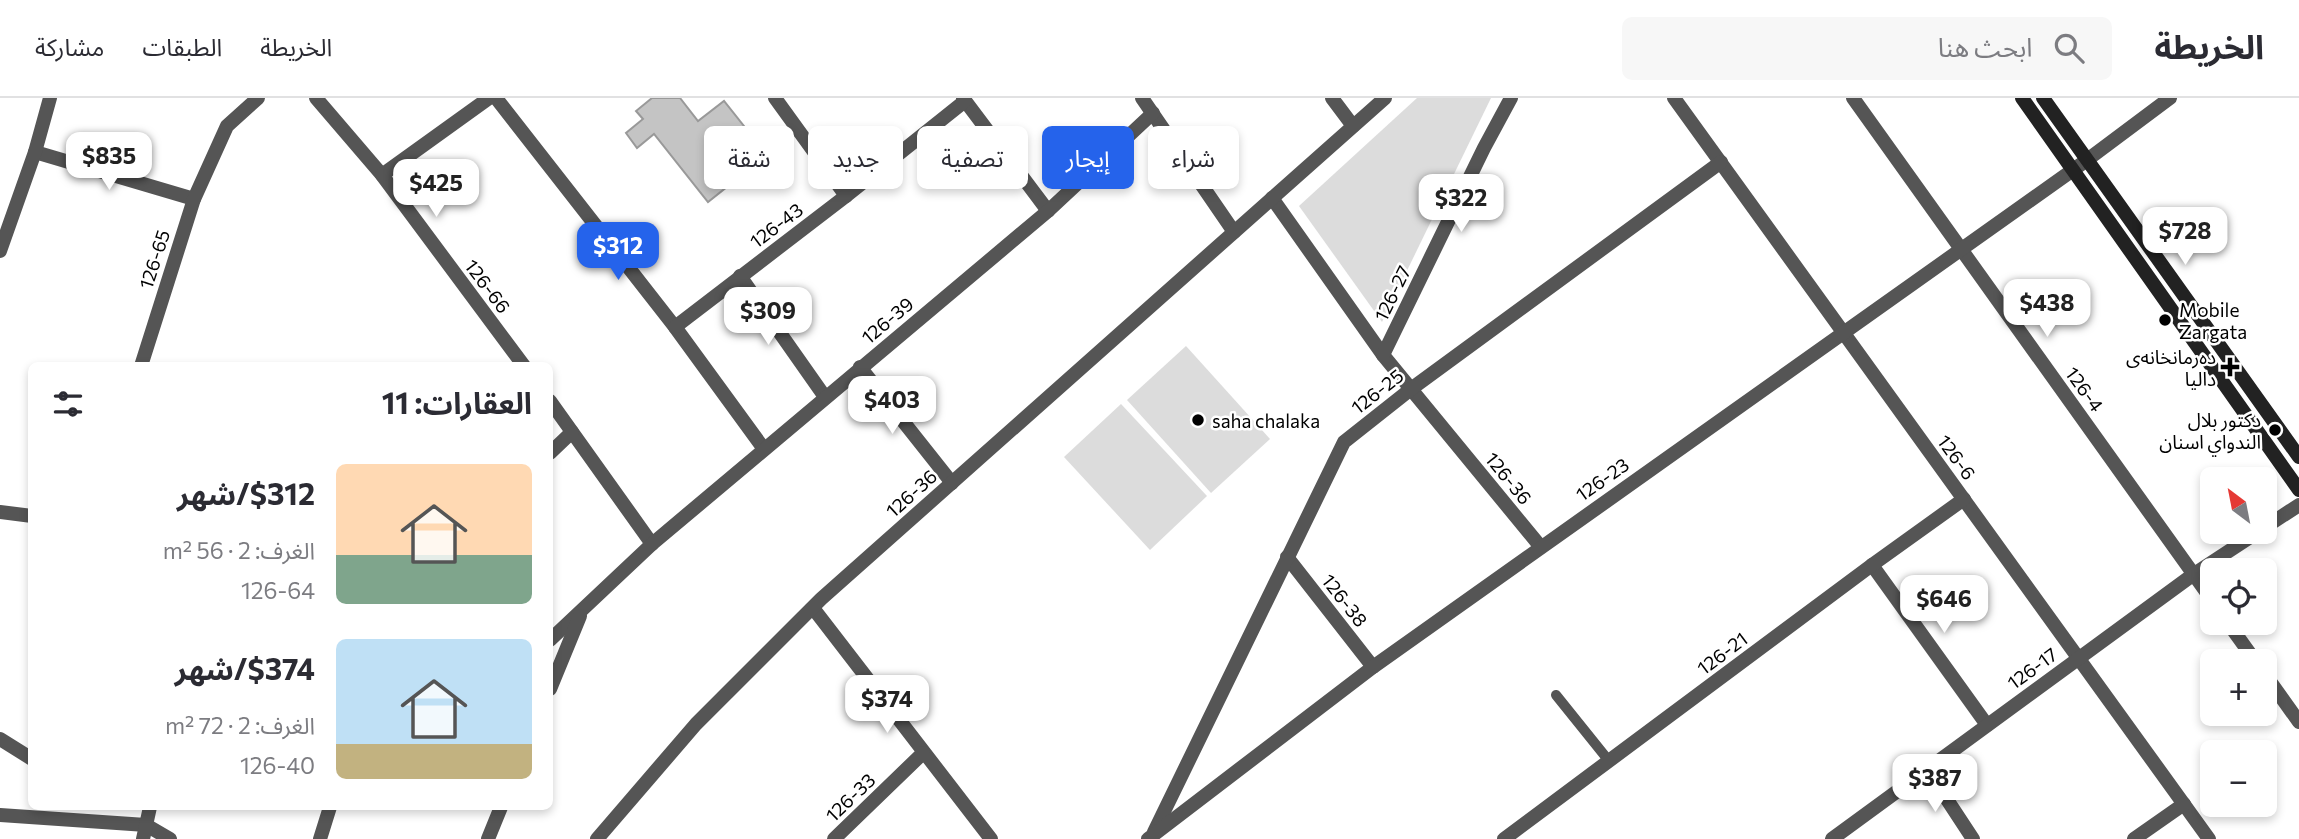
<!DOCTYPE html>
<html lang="ar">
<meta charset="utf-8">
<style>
:root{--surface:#fff;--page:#f7f7f7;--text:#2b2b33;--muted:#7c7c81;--line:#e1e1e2;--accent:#2563eb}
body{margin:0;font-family:Commissioner,"Noto Sans Arabic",sans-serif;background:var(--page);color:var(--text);direction:rtl;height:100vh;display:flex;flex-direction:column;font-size:26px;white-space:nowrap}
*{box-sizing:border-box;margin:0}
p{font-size:23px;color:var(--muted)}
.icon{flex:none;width:38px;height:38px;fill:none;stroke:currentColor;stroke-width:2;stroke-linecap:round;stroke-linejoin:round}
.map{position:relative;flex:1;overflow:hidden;direction:ltr}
.drawer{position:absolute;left:28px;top:264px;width:525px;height:448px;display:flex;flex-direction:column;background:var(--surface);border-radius:10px;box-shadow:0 4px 10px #0003;direction:rtl}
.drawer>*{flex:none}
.hud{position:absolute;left:574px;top:28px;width:665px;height:63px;direction:rtl;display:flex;gap:14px}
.needle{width:46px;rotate:328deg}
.controls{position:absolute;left:2200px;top:369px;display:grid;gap:14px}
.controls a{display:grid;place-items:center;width:77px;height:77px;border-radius:10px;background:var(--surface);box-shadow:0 4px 10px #0003;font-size:35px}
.price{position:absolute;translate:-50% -60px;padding:0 16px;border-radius:14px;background:#fff;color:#222;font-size:23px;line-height:46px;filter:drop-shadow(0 2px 4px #0008)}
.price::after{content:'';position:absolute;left:50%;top:42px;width:21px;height:16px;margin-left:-10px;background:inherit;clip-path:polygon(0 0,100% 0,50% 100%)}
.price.active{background:var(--accent);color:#fff}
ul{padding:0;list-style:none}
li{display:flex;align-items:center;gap:21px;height:175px;padding:0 21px}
li span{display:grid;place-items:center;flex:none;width:196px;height:140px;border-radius:10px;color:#555}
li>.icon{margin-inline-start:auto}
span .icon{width:84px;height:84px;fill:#fffc;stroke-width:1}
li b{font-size:30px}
h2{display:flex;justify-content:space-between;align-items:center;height:84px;padding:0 21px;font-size:30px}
.tag{padding:0 24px;border-radius:10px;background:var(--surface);box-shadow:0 4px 10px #0003;font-size:24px;line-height:63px}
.tag.active{background:var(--accent);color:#fff}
header{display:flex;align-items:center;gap:42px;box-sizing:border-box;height:98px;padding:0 35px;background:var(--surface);border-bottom:2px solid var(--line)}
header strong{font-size:33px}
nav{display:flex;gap:38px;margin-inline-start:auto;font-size:24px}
.search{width:490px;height:63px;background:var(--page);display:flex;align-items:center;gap:18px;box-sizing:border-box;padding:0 24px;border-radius:10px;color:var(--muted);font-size:26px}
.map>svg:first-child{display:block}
.green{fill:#dcdcdc}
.building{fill:#c4c4c4;stroke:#999;stroke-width:2}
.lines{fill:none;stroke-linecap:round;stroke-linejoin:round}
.service{stroke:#555;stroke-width:10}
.minor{stroke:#555;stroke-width:14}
.secondary{stroke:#222;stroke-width:14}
.poi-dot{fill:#000;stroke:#fff;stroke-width:2.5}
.labels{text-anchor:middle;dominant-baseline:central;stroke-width:5;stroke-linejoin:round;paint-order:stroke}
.street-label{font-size:19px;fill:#000;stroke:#fff}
.poi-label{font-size:19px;fill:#000;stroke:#fff;text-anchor:start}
</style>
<header>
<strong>الخريطة</strong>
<div class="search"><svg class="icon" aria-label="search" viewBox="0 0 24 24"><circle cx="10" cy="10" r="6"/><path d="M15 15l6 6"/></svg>ابحث هنا</div>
<nav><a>الخريطة</a><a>الطبقات</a><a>مشاركة</a></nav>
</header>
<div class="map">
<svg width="2299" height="741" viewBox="0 0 2299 741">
<rect width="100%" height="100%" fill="#fff"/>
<g class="green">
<polygon points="1417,0 1491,0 1382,224 1299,108"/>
<polygon points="1186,248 1270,341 1211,395 1127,302"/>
<polygon points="1121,306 1207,398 1150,452 1064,359"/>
</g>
<polygon class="building" points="652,0 680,0 698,23 724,3 767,57 708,104 654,36 637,50 626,35 643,21 636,13"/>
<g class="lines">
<polyline class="service" points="1556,597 1609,663"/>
<g class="minor">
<polyline points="316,0 382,77 524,268"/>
<polyline points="496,0 675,229 764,351"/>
<polyline points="775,0 846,98"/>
<polyline points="963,0 1048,113"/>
<polyline points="1142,0 1234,134"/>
<polyline points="1332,0 1353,28"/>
<polyline points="1674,0 2209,741"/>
<polyline points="1853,0 2212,502"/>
<polyline points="35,54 194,101"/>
<polyline points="382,77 489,0"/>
<polyline points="1272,100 1383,257 1540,448"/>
<polyline points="0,153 35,54 50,0"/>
<polyline points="740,178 825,299"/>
<polyline points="675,229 846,98 965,3"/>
<polyline points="1383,257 1484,50 1511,0"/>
<polyline points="141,268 194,101 227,28 258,0"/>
<polyline points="860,269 952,385"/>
<polyline points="550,303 652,446"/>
<polyline points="550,355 572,334"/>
<polyline points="0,414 32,418"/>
<polyline points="2264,430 2299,407"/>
<polyline points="1287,459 1373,569"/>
<polyline points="1872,467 1987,627"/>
<polyline points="813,510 991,741"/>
<polyline points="2228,525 2256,564"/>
<polyline points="550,542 652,446 1048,113 1153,15"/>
<polyline points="2264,575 2299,624"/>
<polyline points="550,591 580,518"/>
<polyline points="0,641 32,661"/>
<polyline points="1927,671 1973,741"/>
<polyline points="0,717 146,727 170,741"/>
<polyline points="1154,734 1344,344 1411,291 1721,64"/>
<polyline points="143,741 150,709"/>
<polyline points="320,741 330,709"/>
<polyline points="488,741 501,709"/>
<polyline points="597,741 696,626 821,501 1385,0"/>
<polyline points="834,741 923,655"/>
<polyline points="1148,741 1373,569 2087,62 2170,0"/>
<polyline points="1504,741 1872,467 1964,401"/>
<polyline points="1832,741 2194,476 2258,434"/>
<polyline points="2134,741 2184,706"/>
</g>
<g class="secondary">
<polyline points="2022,0 2299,392"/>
<polyline points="2043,0 2299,359"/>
</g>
</g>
<g class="poi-dot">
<circle cx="2165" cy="222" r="7"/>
<path d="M2226.5 258.5h7v7h7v7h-7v7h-7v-7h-7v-7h7z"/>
<circle cx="1198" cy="322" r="7"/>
<circle cx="2275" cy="332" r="7"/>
</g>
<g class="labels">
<g class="street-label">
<text transform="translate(776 127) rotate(-37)">126-43</text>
<text transform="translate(154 161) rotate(-72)">126-65</text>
<text transform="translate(488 188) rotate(53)">126-66</text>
<text transform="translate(1392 195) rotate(-64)">126-27</text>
<text transform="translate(887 222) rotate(-40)">126-39</text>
<text transform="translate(2085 291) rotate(54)">126-4</text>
<text transform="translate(1377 293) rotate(-38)">126-25</text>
<text transform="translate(1957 359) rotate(54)">126-6</text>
<text transform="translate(1509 380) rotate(51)">126-36</text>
<text transform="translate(1602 381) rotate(-35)">126-23</text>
<text transform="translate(911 395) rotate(-42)">126-36</text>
<text transform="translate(1345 502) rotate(52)">126-38</text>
<text transform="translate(1722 555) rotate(-37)">126-21</text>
<text transform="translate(2032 570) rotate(-36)">126-17</text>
<text transform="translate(850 699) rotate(-44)">126-33</text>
</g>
<g class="poi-label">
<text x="2179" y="211">Mobile<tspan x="2179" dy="22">Zargata</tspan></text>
<text x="2216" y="258" text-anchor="end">دەرمانخانەی<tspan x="2216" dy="22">دالیا</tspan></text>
<text x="2261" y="321" text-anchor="end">دكتور بلال<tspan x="2261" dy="22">الندواي اسنان</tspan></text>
<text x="1212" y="322">saha chalaka</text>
</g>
</g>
</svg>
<div class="controls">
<a><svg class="needle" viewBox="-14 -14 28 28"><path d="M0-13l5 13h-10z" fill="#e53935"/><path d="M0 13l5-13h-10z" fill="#7c7c81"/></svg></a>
<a><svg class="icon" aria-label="locate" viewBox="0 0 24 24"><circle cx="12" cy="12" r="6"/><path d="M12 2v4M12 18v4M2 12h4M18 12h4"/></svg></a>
<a>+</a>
<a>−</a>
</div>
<b class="price" style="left:109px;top:94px">$835</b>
<b class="price" style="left:436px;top:121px">$425</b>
<b class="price" style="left:1461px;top:136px">$322</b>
<b class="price" style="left:2185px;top:169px">$728</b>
<b class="price active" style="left:618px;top:184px">$312</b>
<b class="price" style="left:2047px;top:241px">$438</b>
<b class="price" style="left:768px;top:249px">$309</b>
<b class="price" style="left:892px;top:338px">$403</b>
<b class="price" style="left:1944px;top:537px">$646</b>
<b class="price" style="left:887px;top:637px">$374</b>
<b class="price" style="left:1935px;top:716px">$387</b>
<div class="hud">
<a class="tag">شراء</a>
<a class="tag active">إيجار</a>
<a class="tag">تصفية</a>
<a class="tag">جديد</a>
<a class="tag">شقة</a>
</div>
<section class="drawer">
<h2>العقارات: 11<svg class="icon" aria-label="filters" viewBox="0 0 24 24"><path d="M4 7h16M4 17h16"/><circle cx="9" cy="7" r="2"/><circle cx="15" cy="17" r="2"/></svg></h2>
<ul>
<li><span style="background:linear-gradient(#ffd9b3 65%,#7fa58c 0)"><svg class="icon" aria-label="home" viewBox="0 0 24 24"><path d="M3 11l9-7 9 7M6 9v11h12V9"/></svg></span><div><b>$312/شهر</b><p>الغرف: 2 · 56 m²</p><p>126-64</p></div></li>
<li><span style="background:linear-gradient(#bfe0f5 75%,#c2b280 0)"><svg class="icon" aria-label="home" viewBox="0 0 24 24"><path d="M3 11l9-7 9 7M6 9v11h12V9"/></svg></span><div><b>$374/شهر</b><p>الغرف: 2 · 72 m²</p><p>126-40</p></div></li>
</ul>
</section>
</div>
